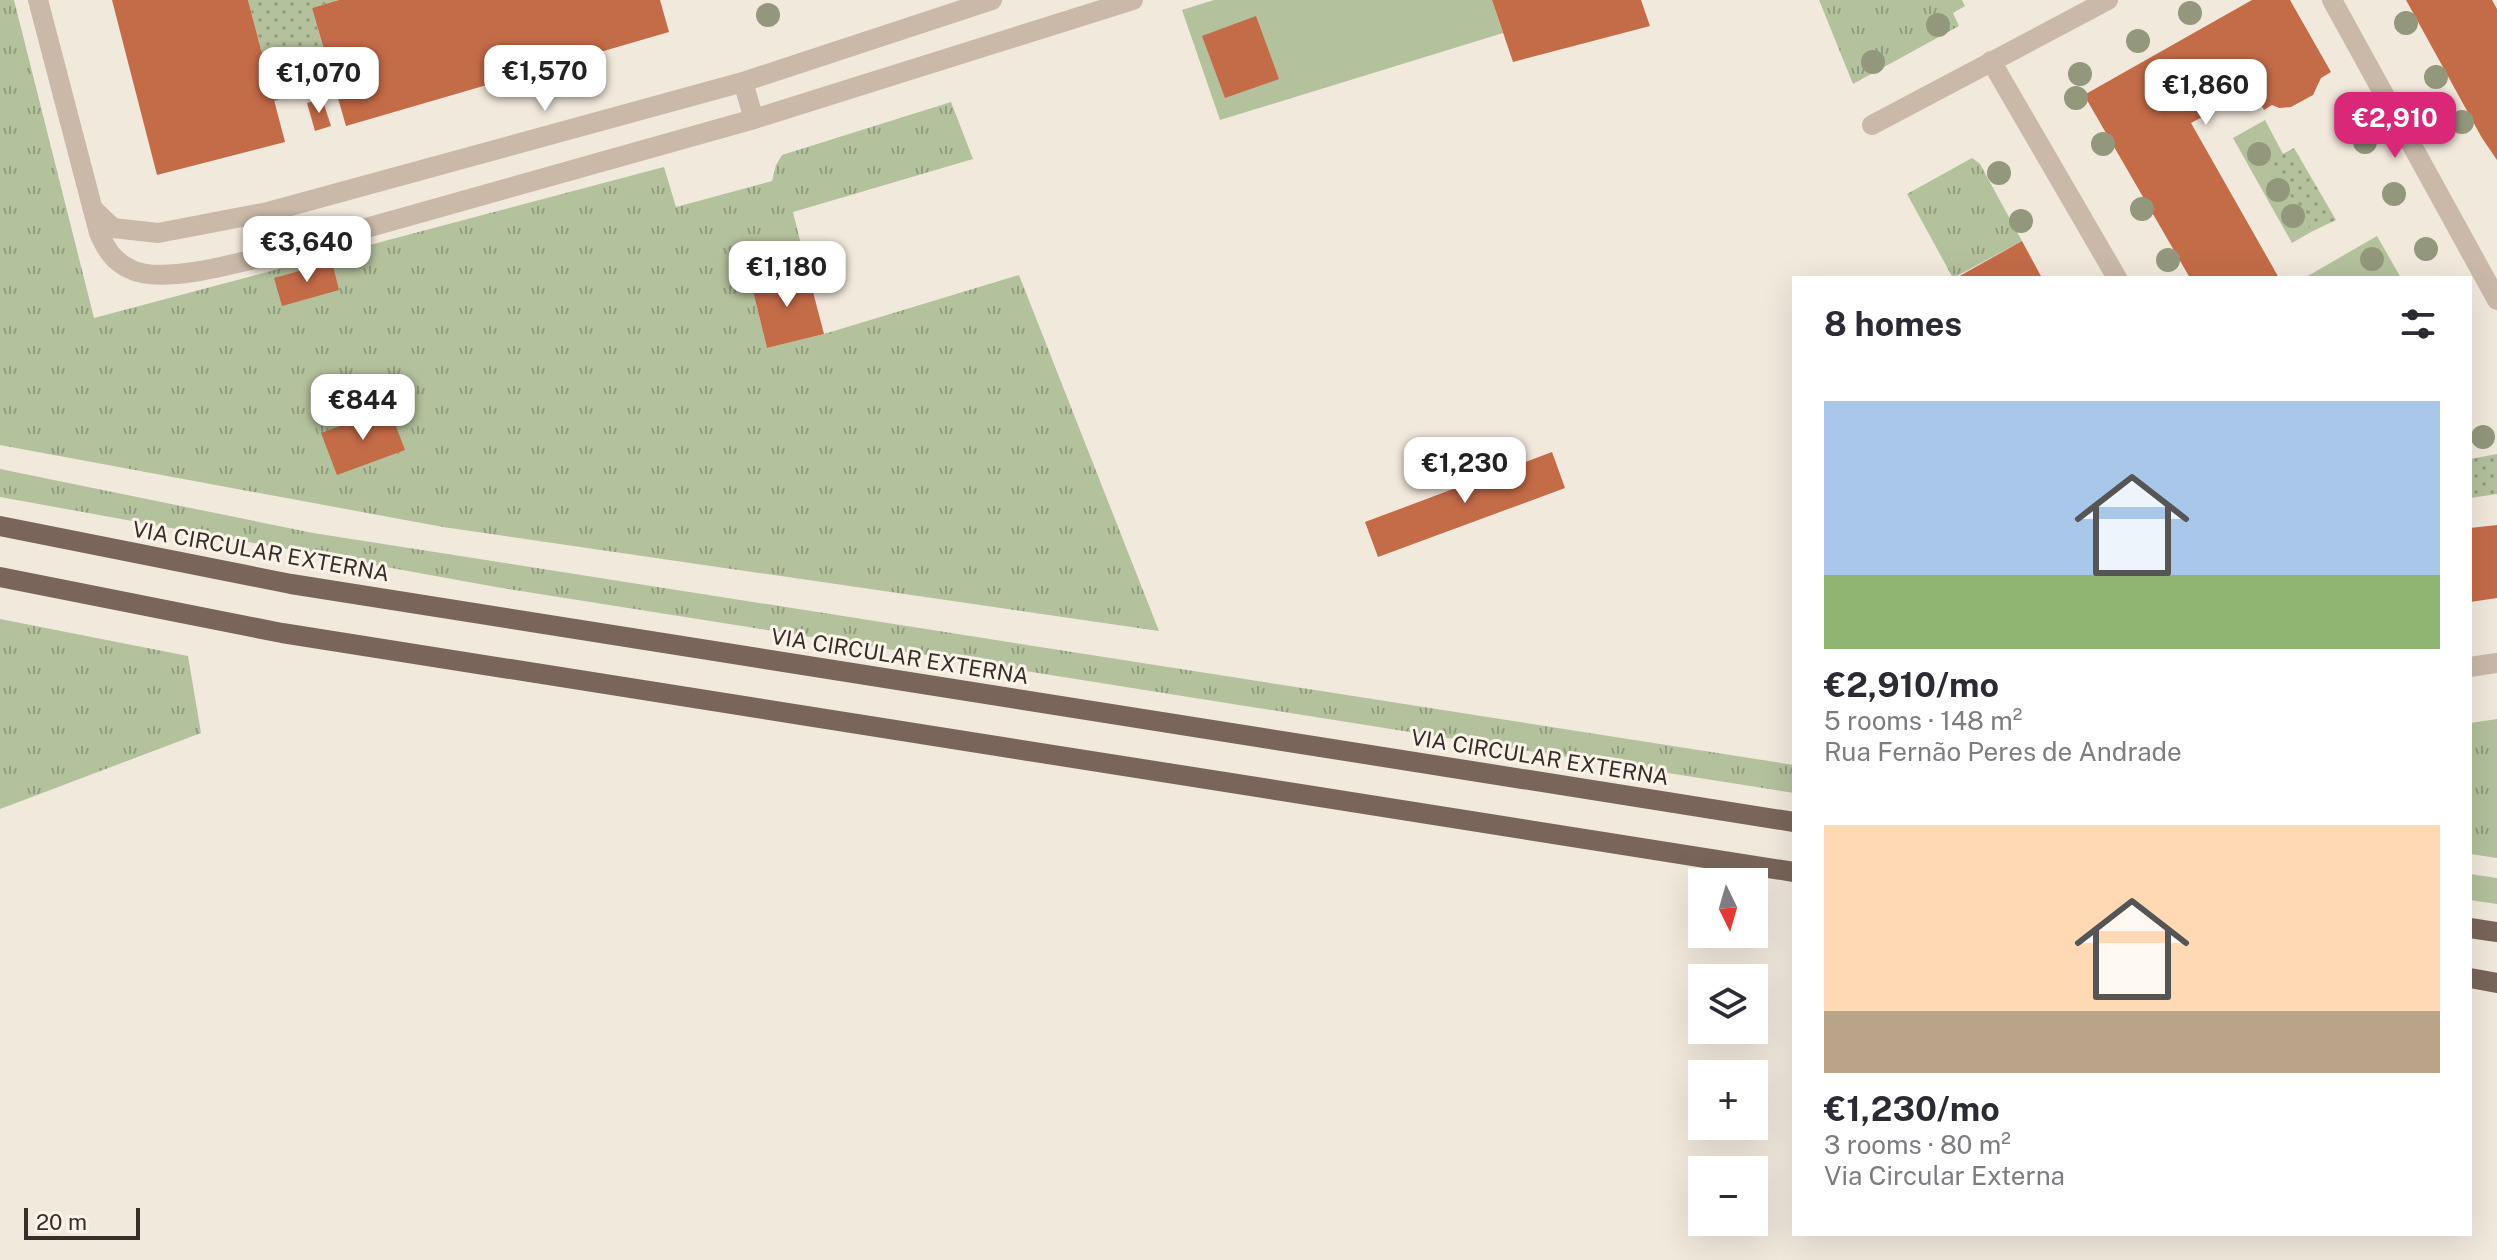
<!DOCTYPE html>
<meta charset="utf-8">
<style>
:root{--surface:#fff;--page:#f2f2f3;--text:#2b2b33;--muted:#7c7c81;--accent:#db2777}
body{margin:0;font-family:"Public Sans",sans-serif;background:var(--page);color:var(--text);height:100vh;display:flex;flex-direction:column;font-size:30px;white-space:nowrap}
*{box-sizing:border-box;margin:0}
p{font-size:26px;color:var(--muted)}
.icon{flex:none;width:44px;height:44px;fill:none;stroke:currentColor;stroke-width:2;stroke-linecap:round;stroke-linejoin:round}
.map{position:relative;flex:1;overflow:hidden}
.side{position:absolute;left:1792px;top:276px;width:680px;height:960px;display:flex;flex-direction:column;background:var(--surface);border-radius:0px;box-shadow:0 8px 32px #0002}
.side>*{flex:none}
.needle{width:52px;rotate:175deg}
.fabs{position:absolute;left:1688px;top:868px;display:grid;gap:16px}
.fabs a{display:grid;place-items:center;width:80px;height:80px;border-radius:0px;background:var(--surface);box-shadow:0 8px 32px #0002;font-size:40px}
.scale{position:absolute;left:24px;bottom:20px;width:116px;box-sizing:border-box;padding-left:8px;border:4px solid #372e29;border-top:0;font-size:22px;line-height:28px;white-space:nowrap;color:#372e29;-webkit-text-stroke:6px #faf3e9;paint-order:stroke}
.price{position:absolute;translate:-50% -68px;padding:0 18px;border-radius:16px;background:#fff;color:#222;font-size:26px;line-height:52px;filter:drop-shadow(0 2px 4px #0008)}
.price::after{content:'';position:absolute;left:50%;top:48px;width:24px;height:18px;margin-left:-12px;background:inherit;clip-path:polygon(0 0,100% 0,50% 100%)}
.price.current{background:var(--accent);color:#fff}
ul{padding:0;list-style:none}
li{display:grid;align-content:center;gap:16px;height:424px;padding:0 32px}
li span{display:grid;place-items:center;height:248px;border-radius:0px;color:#555}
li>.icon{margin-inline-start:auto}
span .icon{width:144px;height:144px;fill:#fffc;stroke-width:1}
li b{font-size:34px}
h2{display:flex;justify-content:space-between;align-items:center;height:96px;padding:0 32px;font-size:34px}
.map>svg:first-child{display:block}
.grass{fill:url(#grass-tufts)}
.park{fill:url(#park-dots)}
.garden{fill:#b3c19d}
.building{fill:#c46b48}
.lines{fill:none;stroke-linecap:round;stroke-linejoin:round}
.minor{stroke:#cab9a9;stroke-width:20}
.primary{stroke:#79655a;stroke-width:20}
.tree{fill:#93987c}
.labels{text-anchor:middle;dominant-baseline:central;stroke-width:6;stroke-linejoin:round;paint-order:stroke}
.street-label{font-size:22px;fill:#372e29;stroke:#faf3e9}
</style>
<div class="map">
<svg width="2497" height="1260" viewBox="0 0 2497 1260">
<defs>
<pattern id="grass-tufts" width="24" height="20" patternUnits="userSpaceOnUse" patternTransform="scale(2)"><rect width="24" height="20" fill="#b3c19d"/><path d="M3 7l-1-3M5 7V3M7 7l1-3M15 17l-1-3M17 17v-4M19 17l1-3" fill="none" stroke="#929d80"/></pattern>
<pattern id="park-dots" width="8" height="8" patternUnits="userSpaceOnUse" patternTransform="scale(2)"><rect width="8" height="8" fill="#b3c19d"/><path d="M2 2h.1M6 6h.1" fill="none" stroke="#929d80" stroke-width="1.8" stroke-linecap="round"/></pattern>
</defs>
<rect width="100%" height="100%" fill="#f2e9dd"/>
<g class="grass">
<polygon points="0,0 14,0 94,318 664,167 676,207 772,181 776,165 782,155 951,102 973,159 793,212 807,269 751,283 767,348 824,334 1019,275 1159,631 443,527 0,445"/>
<polygon points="1819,0 1962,0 1965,6 1953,13 1959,26 1853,84"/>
<polygon points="1972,158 1980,164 2022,241 1953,278 1907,194"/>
<polygon points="0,469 313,533 1794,765 1794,793 496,587 0,497"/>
<polygon points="0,619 188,656 201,733 0,809"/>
<polygon points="2497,719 2497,858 2470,854 2470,723"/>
<polygon points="2470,874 2497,878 2497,904 2470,900"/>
</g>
<g class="park">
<polygon points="248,0 339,0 312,8 334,85 274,101"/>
<polygon points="2294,148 2336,220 2311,232 2270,161"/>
<polygon points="2497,454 2497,494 2470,498 2470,459"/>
</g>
<g class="garden">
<polygon points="1214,0 1492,0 1503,33 1220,120 1182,10"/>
<polygon points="2265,120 2283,154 2271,162 2311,232 2292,243 2233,138"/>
<polygon points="2377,236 2401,278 2306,278 2306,277"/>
</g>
<g class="building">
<polygon points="112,0 248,0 285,142 157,175"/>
<polygon points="339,0 660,0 669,32 346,126 312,8"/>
<polygon points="1492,0 1641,0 1650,26 1513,62"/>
<polygon points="2252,0 2290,0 2331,72 2321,78 2313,95 2291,107 2279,108 2272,105 2264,110 2253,90 2191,123 2279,278 2190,278 2084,95"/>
<polygon points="2406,0 2492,0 2497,9 2497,160 2482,138"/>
<polygon points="1256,16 1279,79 1225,98 1202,36"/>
<polygon points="322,98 331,126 315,131 307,103"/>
<polygon points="2022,241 2042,278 1956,278"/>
<polygon points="332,262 339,290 282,306 274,278"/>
<polygon points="807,269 824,334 767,348 751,283"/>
<polygon points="389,408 405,450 337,475 321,433"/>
<polygon points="1552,452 1565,488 1378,557 1365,522"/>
<polygon points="2497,525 2497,598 2470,602 2470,528"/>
</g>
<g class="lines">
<g class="minor">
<path d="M38,0L99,233C106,249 113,261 130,269C162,286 246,261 281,252L754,119L1133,0"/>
<polyline points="2332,0 2497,300"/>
<polyline points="1991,61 2117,278"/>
<polyline points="743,82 754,119"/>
<polyline points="1872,125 2108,0"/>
<polyline points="93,209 113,228 158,233 268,212 743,82 992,0"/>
<polyline points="2470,667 2497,663"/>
</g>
<g class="primary">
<polyline points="0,526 291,584 1794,822"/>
<polyline points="0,577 282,633 1794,872"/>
<polyline points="2470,928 2497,932"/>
<polyline points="2470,978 2497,983"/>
</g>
</g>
<g class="tree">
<circle cx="2190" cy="13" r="12"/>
<circle cx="768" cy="15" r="12"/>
<circle cx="2406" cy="23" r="12"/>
<circle cx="1938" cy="25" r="12"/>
<circle cx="2138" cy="41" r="12"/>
<circle cx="1873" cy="62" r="12"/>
<circle cx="2080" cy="74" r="12"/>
<circle cx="2436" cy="77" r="12"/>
<circle cx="2076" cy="98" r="12"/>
<circle cx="2462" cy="122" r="12"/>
<circle cx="2365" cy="142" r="12"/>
<circle cx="2103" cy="144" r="12"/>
<circle cx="2259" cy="154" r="12"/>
<circle cx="1999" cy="173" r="12"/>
<circle cx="2278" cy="190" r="12"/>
<circle cx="2394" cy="194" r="12"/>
<circle cx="2142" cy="209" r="12"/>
<circle cx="2293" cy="216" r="12"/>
<circle cx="2021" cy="221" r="12"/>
<circle cx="2426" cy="249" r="12"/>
<circle cx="2372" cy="259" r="12"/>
<circle cx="2168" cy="260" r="12"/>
<circle cx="2483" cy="437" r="12"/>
</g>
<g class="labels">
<g class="street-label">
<text transform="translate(261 551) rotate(10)">VIA CIRCULAR EXTERNA</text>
<text transform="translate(900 656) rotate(9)">VIA CIRCULAR EXTERNA</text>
<text transform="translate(1540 757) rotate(9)">VIA CIRCULAR EXTERNA</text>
</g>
</g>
</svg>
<div class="fabs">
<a><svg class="needle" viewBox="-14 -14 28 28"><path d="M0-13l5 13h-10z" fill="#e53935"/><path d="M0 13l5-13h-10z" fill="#7c7c81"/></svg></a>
<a><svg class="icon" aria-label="layers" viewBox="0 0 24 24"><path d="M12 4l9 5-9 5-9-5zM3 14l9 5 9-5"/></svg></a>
<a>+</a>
<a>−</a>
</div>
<div class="scale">20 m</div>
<b class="price" style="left:545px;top:113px">€1,570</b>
<b class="price" style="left:319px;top:115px">€1,070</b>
<b class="price" style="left:2206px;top:127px">€1,860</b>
<b class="price current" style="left:2395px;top:160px">€2,910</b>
<b class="price" style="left:307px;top:284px">€3,640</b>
<b class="price" style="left:787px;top:309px">€1,180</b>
<b class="price" style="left:363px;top:442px">€844</b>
<b class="price" style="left:1465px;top:505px">€1,230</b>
<section class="side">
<h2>8 homes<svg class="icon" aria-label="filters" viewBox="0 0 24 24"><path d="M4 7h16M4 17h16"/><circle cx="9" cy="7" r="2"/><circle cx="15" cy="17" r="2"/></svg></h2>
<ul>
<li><span style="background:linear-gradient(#a9c7e8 70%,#8fb573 0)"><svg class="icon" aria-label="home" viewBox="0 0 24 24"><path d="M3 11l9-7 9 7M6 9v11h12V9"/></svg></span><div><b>€2,910/mo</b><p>5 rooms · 148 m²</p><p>Rua Fernão Peres de Andrade</p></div></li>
<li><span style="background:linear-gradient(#ffd9b3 75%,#b9a48a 0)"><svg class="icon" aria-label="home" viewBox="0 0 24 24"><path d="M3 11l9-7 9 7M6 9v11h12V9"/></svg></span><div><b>€1,230/mo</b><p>3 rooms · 80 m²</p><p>Via Circular Externa</p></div></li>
</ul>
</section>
</div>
